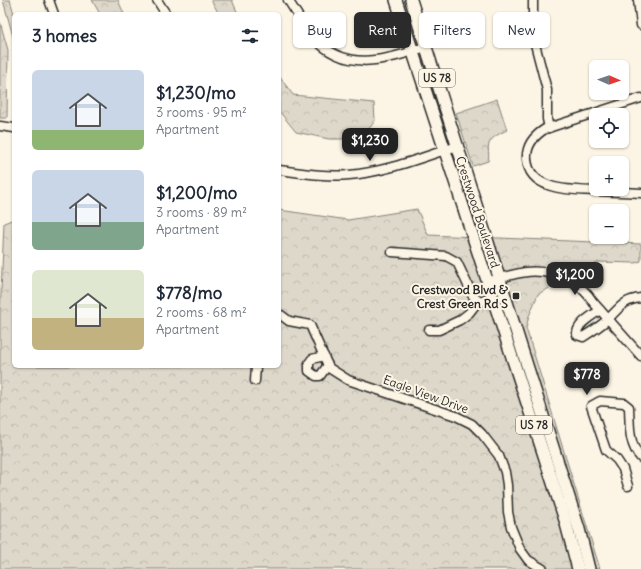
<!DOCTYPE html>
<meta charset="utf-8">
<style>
:root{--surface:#fff;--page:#f2f2f3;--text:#1f2937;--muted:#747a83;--accent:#2b2b2b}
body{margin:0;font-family:Delius,sans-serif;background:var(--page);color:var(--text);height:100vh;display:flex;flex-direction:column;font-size:15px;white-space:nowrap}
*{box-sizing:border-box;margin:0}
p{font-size:13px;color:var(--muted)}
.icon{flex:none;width:22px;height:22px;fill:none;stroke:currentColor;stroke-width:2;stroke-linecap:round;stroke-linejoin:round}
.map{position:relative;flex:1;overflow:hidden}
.drawer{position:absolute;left:12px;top:12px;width:269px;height:356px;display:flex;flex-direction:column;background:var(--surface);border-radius:6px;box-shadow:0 1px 3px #0004}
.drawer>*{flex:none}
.banner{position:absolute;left:293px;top:12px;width:288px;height:36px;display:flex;gap:8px}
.needle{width:26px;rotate:92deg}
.buttons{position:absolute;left:589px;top:60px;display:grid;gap:8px}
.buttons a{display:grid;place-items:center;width:40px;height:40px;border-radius:6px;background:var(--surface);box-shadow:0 1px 3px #0004;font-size:20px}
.price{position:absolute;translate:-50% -34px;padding:0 9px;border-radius:8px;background:var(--accent);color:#fff;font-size:13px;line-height:26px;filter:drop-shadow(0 1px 2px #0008)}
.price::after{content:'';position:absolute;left:50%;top:24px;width:12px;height:9px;margin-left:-6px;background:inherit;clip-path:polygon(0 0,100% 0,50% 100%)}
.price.on{background:#222;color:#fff}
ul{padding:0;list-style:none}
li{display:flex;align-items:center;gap:12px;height:100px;padding:0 20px}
li span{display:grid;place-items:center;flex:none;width:112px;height:80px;border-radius:6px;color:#555}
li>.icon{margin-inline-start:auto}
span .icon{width:48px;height:48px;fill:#fffc;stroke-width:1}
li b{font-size:17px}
h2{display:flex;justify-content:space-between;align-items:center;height:48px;padding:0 20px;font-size:17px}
.tag{padding:0 14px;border-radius:6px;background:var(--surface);box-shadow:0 1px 3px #0004;font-size:14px;line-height:36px}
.tag.on{background:var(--accent);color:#fff}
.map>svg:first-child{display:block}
.forest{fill:url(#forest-crowns);stroke:#84827a}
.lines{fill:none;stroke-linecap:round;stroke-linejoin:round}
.minor-casing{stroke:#2b2b2b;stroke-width:11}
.major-casing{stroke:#2b2b2b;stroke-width:14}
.minor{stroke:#fcf5e5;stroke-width:8}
.major{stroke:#fcf5e5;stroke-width:11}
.poi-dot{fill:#2b2b2b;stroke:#fcf5e5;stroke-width:1.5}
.labels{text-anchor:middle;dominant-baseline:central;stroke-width:4;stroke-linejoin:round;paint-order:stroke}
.shield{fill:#fcf5e5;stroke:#6a6863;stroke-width:1}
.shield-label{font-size:11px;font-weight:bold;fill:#2b2b2b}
.street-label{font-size:12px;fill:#2b2b2b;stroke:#fcf5e5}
.poi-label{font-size:12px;font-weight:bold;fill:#2b2b2b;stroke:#fcf5e5;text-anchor:end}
</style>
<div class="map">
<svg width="641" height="569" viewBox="0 0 641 569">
<defs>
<pattern id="forest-crowns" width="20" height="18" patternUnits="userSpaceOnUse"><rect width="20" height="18" fill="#ded8ca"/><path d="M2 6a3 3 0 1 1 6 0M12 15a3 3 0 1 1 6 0" fill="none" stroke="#bfbaae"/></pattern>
</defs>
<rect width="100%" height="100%" fill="#fcf5e5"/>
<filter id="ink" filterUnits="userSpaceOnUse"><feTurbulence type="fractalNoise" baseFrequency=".025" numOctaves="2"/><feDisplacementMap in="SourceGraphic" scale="8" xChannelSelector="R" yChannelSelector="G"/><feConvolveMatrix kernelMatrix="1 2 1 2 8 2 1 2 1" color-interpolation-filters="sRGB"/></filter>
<g filter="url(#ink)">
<g class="forest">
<polygon points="3,0 10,0 14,14 14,40"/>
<polygon points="92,0 118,0 124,14 100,14"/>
<polygon points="211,0 232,0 238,14 219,14"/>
<polygon points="0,22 8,50 7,118 0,118"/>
<polygon points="279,76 293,95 374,103 375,121 364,135 342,139 329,139 296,132 279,111"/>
<path d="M497,99L507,130C501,133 491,137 489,144C487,149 490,154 488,161L473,166L456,113Z"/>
<polygon points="417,209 428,235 641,244 641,261 635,263 599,262 538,294 529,316 526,328 600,569 0,569 0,315 4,223 14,219 14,366 279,366 279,210 348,220"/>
</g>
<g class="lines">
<defs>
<g id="minor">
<polyline points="49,0 54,14"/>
<polyline points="157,0 166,14"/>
<path d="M288,0C296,12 303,25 312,36C345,74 386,60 426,47"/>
<polyline points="533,0 533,23 535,44 547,90 547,119 549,128"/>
<polyline points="638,0 641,25"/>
<path d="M641,98L545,129C534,136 526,146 527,159C529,192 574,190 598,191C612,192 627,192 641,193"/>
<polyline points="0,126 14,128"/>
<path d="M279,170C302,173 325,177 349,175C387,172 422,157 458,146"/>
<polyline points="392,252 446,256 457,262 473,296 480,302"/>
<path d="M488,282C518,272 540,265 570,281C580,286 587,292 593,302L641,356"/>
<path d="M600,310C592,316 576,324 577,335L583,337C591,332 600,326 607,320C619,309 622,300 641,298"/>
<polyline points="279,315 281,315 289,321 310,325 329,368 348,380 456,416 472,424 482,434 499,456 505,472 507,485 508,512 511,527 520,549 528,560 543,569"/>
<polyline points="429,330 439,330 460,320 469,313 476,304 492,297"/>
<polyline points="324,356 312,359 309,363 309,371 316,376 320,376 328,365"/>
<polyline points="255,381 256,366"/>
<path d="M628,486L623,469L617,460L606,450L591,406L600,401L624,403L629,407C630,425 628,444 641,458"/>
</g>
<g id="major">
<polyline points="396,0 565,520 578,569"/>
<polyline points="411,0 579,529 589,569"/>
</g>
</defs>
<use href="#minor" class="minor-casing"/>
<use href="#major" class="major-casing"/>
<use href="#minor" class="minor"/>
<use href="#major" class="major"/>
</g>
</g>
<rect class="poi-dot" x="512" y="292" width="8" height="8" rx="2"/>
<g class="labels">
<g class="shield">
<rect x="419" y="69" width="36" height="18" rx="3"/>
<rect x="516" y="416" width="36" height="18" rx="3"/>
</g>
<g class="shield-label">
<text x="437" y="78">US 78</text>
<text x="534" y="425">US 78</text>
</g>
<g class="street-label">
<text transform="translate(478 212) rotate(72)">Crestwood Boulevard</text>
<text transform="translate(426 394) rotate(20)">Eagle View Drive</text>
</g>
<g class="poi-label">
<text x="508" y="289">Crestwood Blvd &amp;<tspan x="508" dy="14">Crest Green Rd S</tspan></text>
</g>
</g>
</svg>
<div class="buttons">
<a><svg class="needle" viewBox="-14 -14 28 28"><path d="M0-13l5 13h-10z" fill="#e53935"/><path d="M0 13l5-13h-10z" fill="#747a83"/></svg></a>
<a><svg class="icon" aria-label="locate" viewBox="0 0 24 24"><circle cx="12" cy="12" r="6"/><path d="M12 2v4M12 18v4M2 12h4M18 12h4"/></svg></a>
<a>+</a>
<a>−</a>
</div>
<b class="price on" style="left:370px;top:162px">$1,230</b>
<b class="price" style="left:575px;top:296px">$1,200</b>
<b class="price" style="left:587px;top:396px">$778</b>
<div class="banner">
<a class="tag">Buy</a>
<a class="tag on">Rent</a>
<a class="tag">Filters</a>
<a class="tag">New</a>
</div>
<section class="drawer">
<h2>3 homes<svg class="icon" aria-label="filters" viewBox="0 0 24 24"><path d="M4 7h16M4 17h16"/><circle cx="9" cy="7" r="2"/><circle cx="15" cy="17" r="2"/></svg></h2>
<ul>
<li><span style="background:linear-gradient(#c9d6e8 75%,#8fb573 0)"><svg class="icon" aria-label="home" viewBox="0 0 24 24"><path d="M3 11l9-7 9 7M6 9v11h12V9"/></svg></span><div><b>$1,230/mo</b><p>3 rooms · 95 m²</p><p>Apartment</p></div></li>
<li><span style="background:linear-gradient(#c9d6e8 65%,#7fa58c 0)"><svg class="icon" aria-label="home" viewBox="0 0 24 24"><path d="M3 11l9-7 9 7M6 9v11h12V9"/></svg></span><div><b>$1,200/mo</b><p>3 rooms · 89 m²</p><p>Apartment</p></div></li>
<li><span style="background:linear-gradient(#dfe7d0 60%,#c2b280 0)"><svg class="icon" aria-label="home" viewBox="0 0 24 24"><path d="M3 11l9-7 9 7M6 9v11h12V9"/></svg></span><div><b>$778/mo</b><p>2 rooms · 68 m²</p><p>Apartment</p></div></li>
</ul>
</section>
</div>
